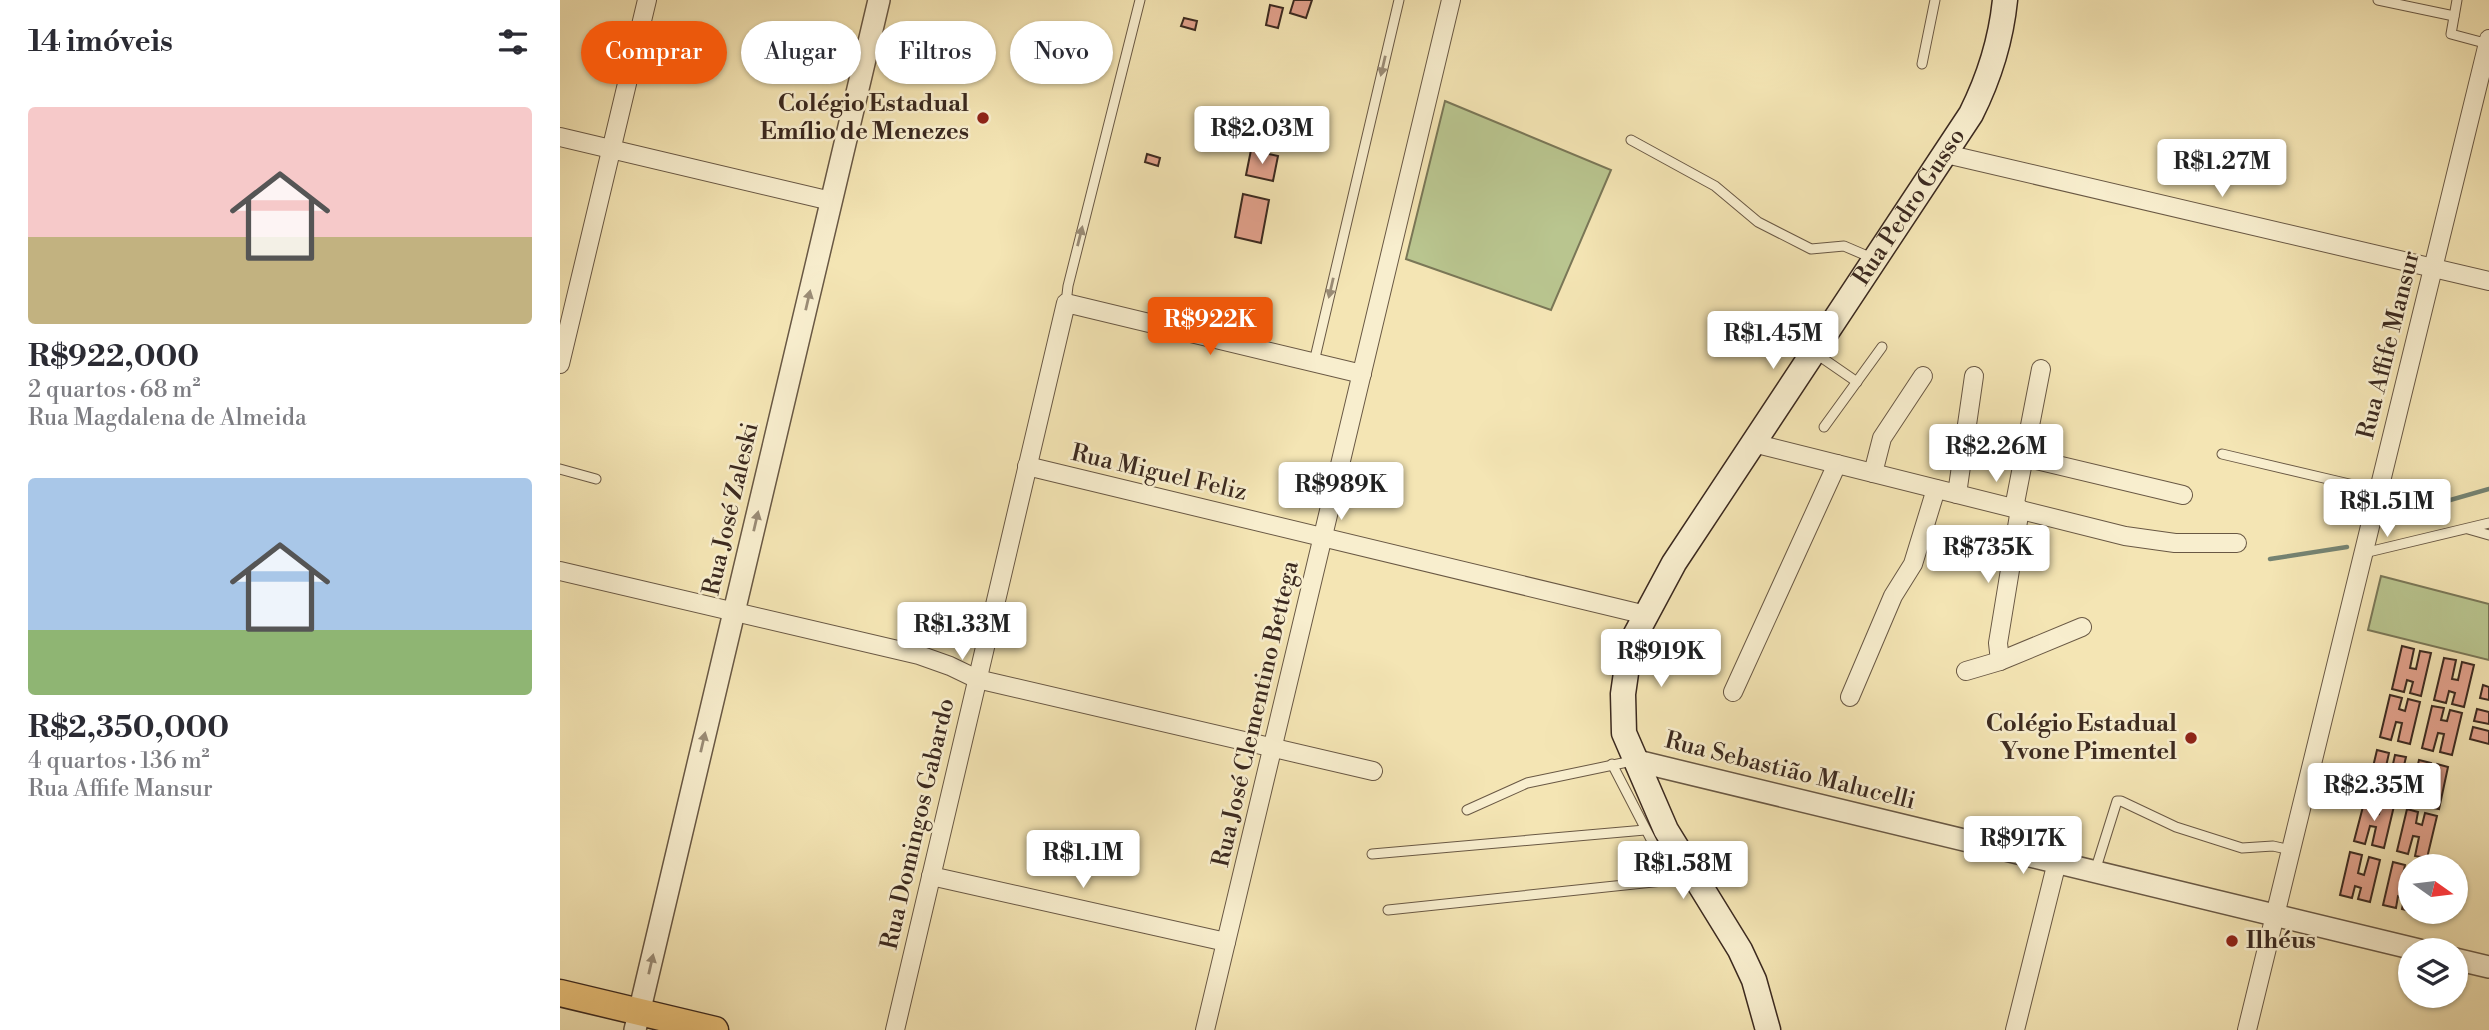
<!DOCTYPE html>
<html lang="pt">
<meta charset="utf-8">
<style>
:root{--surface:#fff;--page:#f2f2f3;--text:#2b2b33;--muted:#7c7c81;--accent:#ea580c}
body{margin:0;font-family:"Libre Bodoni",serif;background:var(--page);color:var(--text);height:100vh;display:flex;flex-direction:column;font-size:26px;white-space:nowrap}
*{box-sizing:border-box;margin:0}
p{font-size:23px;color:var(--muted)}
.icon{flex:none;width:38px;height:38px;fill:none;stroke:currentColor;stroke-width:2;stroke-linecap:round;stroke-linejoin:round}
.map{position:relative;flex:1;overflow:hidden}
.side{display:flex;flex-direction:column;background:var(--surface);width:560px}
.side>*{flex:none}
.hud{position:absolute;left:21px;top:21px;width:665px;height:63px;display:flex;gap:14px}
.needle{width:46px;rotate:104deg}
.fabs{position:absolute;left:1838px;top:854px;display:grid;gap:14px}
.fabs a{display:grid;place-items:center;width:70px;height:70px;border-radius:50%;background:var(--surface);box-shadow:0 2px 5px #0004;font-size:35px}
.price{position:absolute;translate:-50% -60px;padding:0 16px;border-radius:7px;background:#fff;color:#222;font-size:23px;line-height:46px;filter:drop-shadow(0 2px 4px #0008)}
.price::after{content:'';position:absolute;left:50%;top:42px;width:21px;height:16px;margin-left:-10px;background:inherit;clip-path:polygon(0 0,100% 0,50% 100%)}
.price.selected{background:var(--accent);color:#fff}
ul{padding:0;list-style:none}
li{display:grid;align-content:center;gap:14px;height:371px;padding:0 28px}
li span{display:grid;place-items:center;height:217px;border-radius:7px;color:#555}
li>.icon{margin-inline-start:auto}
span .icon{width:126px;height:126px;fill:#fffc;stroke-width:1}
li b{font-size:30px}
h2{display:flex;justify-content:space-between;align-items:center;height:84px;padding:0 28px;font-size:30px}
.pill{padding:0 24px;border-radius:32px;background:var(--surface);box-shadow:0 2px 5px #0004;font-size:24px;line-height:63px}
.pill.selected{background:var(--accent);color:#fff}
main{display:flex;flex:1;min-height:0}
.map>svg:first-child{display:block}
.green{fill:#b9c58f;stroke:#7a7757;stroke-width:2}
.lines{fill:none;stroke-linecap:round;stroke-linejoin:round}
.stream{stroke:#758372;stroke-width:4.5}
.building{fill:#e2a18c;stroke:#3b291f;stroke-width:2}
.service-casing{stroke:#695844;stroke-width:11}
.minor-casing{stroke:#695844;stroke-width:20}
.tertiary-casing{stroke:#695844;stroke-width:24}
.secondary-casing{stroke:#3b291f;stroke-width:27}
.primary-casing{stroke:#3b291f;stroke-width:29}
.service{stroke:#f8eece;stroke-width:9}
.minor{stroke:#f8eece;stroke-width:18}
.tertiary{stroke:#f8eece;stroke-width:21}
.secondary{stroke:#f8eece;stroke-width:24}
.primary{stroke:#eac27a;stroke-width:26}
.oneway{fill:#9a8c76}
.poi-dot{fill:#8f2418;stroke:#f8eece;stroke-width:2.5}
.labels{text-anchor:middle;dominant-baseline:central;stroke-width:5;stroke-linejoin:round;paint-order:stroke}
.poi-label{font-size:24px;font-weight:bold;fill:#3b291f;stroke:#f8eece;text-anchor:end}
.street-label{font-size:24px;fill:#3b291f;stroke:#f8eece}
</style>
<main>
<section class="side">
<h2>14 imóveis<svg class="icon" aria-label="filters" viewBox="0 0 24 24"><path d="M4 7h16M4 17h16"/><circle cx="9" cy="7" r="2"/><circle cx="15" cy="17" r="2"/></svg></h2>
<ul>
<li><span style="background:linear-gradient(#f6c9c9 60%,#c2b280 0)"><svg class="icon" aria-label="home" viewBox="0 0 24 24"><path d="M3 11l9-7 9 7M6 9v11h12V9"/></svg></span><div><b>R$922,000</b><p>2 quartos · 68 m²</p><p>Rua Magdalena de Almeida</p></div></li>
<li><span style="background:linear-gradient(#a9c7e8 70%,#8fb573 0)"><svg class="icon" aria-label="home" viewBox="0 0 24 24"><path d="M3 11l9-7 9 7M6 9v11h12V9"/></svg></span><div><b>R$2,350,000</b><p>4 quartos · 136 m²</p><p>Rua Affife Mansur</p></div></li>
</ul>
</section>
<div class="map">
<svg width="1929" height="1030" viewBox="0 0 1929 1030">
<rect width="100%" height="100%" fill="#f4e5b4"/>
<filter id="stains"><feTurbulence type="fractalNoise" baseFrequency=".00286" numOctaves="4"/><feColorMatrix values="0 0 0 0 .2 0 0 0 0 .09 0 0 0 0 .02 0 0 0 .5 -.17"/></filter>
<radialGradient id="worn" r=".72"><stop offset=".6" stop-color="#630" stop-opacity="0"/><stop offset="1" stop-color="#630" stop-opacity=".3"/></radialGradient>
<g class="green">
<polygon points="885,101 1051,170 991,310 846,259"/>
<polygon points="1821,576 1929,604 1929,660 1808,630"/>
</g>
<g class="lines">
<g class="stream">
<polyline points="1859,509 1929,489"/>
<polyline points="1710,559 1787,547"/>
</g>
</g>
<g class="building">
<polygon points="734,0 752,0 746,18 730,13"/>
<polygon points="710,5 723,8 718,28 706,25"/>
<polygon points="624,18 637,21 635,30 621,26"/>
<polygon points="691,150 718,156 713,181 686,175"/>
<polygon points="587,154 600,158 598,166 585,162"/>
<polygon points="683,194 709,200 701,243 675,237"/>
<polygon points="1842,646 1854,649 1850,668 1856,669 1860,651 1871,653 1861,696 1850,693 1853,682 1847,680 1844,692 1832,689"/>
<polygon points="1884,658 1896,660 1892,679 1898,680 1902,662 1914,665 1904,707 1892,704 1895,693 1889,691 1886,703 1874,700"/>
<polygon points="1923,685 1929,687 1929,700 1920,698"/>
<polygon points="1830,695 1842,698 1839,709 1845,711 1848,699 1860,702 1850,744 1838,741 1842,723 1836,722 1831,740 1820,737"/>
<polygon points="1872,706 1884,708 1881,720 1887,721 1890,710 1902,713 1892,755 1880,752 1884,734 1878,733 1873,751 1862,748"/>
<polygon points="1917,709 1929,712 1929,724 1914,721"/>
<polygon points="1913,727 1929,731 1929,744 1910,739"/>
<polygon points="1817,750 1829,753 1825,771 1831,773 1835,755 1846,757 1836,799 1825,797 1828,785 1822,784 1819,795 1807,792"/>
<polygon points="1859,760 1871,763 1867,781 1873,782 1877,764 1888,767 1879,809 1867,807 1870,795 1864,793 1861,805 1849,802"/>
<polygon points="1805,799 1816,801 1813,813 1819,814 1822,803 1834,806 1824,848 1812,845 1816,827 1810,826 1805,844 1794,841"/>
<polygon points="1847,809 1858,812 1856,823 1862,825 1865,813 1877,816 1867,858 1855,856 1859,837 1853,836 1848,854 1837,851"/>
<polygon points="1790,852 1802,855 1798,873 1804,875 1809,857 1820,860 1810,902 1798,899 1801,888 1795,886 1792,898 1780,895"/>
<polygon points="1833,862 1845,865 1841,884 1847,885 1850,875 1850,911 1842,909 1844,898 1838,896 1836,908 1823,905"/>
</g>
<g class="lines">
<defs>
<g id="service">
<polyline points="1818,0 1894,16"/>
<polyline points="1897,0 1891,34 1928,44"/>
<polyline points="1362,64 1375,0"/>
<polyline points="1071,140 1155,186 1198,222 1251,249 1284,246 1312,258"/>
<polyline points="506,303 508,286 580,0"/>
<polyline points="1255,353 1297,382"/>
<polyline points="754,362 839,0"/>
<polyline points="1264,427 1322,347"/>
<polyline points="1662,454 1819,491"/>
<polyline points="0,469 36,479"/>
<polyline points="1908,529 1929,535"/>
<polyline points="1804,553 1929,523"/>
<polyline points="907,810 967,783 1072,761"/>
<polyline points="812,854 1085,830"/>
<polyline points="1535,871 1557,801 1561,801 1616,827 1682,848 1713,846 1731,850"/>
<polyline points="828,910 1112,880 1052,764"/>
</g>
<g id="minor">
<polyline points="0,137 271,201"/>
<polyline points="1386,154 1929,281"/>
<polyline points="0,364 87,0"/>
<polyline points="1193,443 1565,536 1615,543 1677,543"/>
<polyline points="1464,457 1623,495"/>
<polyline points="467,466 1086,615"/>
<polyline points="1313,473 1322,438 1363,376"/>
<polyline points="1397,494 1414,376"/>
<polyline points="1454,508 1481,369"/>
<polyline points="0,571 359,655 390,666 417,679 813,771"/>
<polyline points="1440,661 1438,643 1460,509"/>
<polyline points="1406,671 1440,661 1522,627"/>
<polyline points="1173,692 1277,464"/>
<polyline points="1290,697 1333,596 1353,564 1376,489"/>
<polyline points="371,876 666,942"/>
<polyline points="335,1030 506,303 802,374"/>
<polyline points="645,1030 891,0"/>
<polyline points="1455,1030 1497,862"/>
<polyline points="1687,1030 1929,39"/>
</g>
<g id="tertiary">
<polyline points="1077,761 1859,950"/>
<polyline points="1895,959 1929,967"/>
<polyline points="75,1030 319,0"/>
</g>
<g id="secondary">
<path id="s1" d="M1208,1030L1194,980L1180,950L1106,830L1064,733L1063,694L1070,645L1114,563L1411,114C1429,78 1441,40 1445,0"/>
</g>
<polyline id="primary" points="0,993 155,1030"/>
</defs>
<use href="#service" class="service-casing"/>
<use href="#minor" class="minor-casing"/>
<use href="#tertiary" class="tertiary-casing"/>
<use href="#secondary" class="secondary-casing"/>
<use href="#primary" class="primary-casing"/>
<use href="#service" class="service"/>
<use href="#minor" class="minor"/>
<use href="#tertiary" class="tertiary"/>
<use href="#secondary" class="secondary"/>
<use href="#primary" class="primary"/>
</g>
<defs><path id="oneway-solid" d="M-6-.8H1V-3.2L6.5 0L1 3.2V.8H-6Z" transform="scale(1.75)"/></defs>
<g class="oneway">
<use href="#oneway-solid" transform="translate(823 66) rotate(103)"/>
<use href="#oneway-solid" transform="translate(520 236) rotate(-76)"/>
<use href="#oneway-solid" transform="translate(771 288) rotate(103)"/>
<use href="#oneway-solid" transform="translate(248 300) rotate(-77)"/>
<use href="#oneway-solid" transform="translate(196 521) rotate(-77)"/>
<use href="#oneway-solid" transform="translate(143 742) rotate(-77)"/>
<use href="#oneway-solid" transform="translate(91 964) rotate(-77)"/>
</g>
<g class="poi-dot">
<circle cx="423" cy="118" r="7"/>
<circle cx="1631" cy="738" r="7"/>
<circle cx="1672" cy="941" r="7"/>
</g>
<g class="labels">
<g class="poi-label">
<text x="409" y="104">Colégio Estadual<tspan x="409" dy="28">Emílio de Menezes</tspan></text>
<text x="1617" y="724">Colégio Estadual<tspan x="1617" dy="28">Yvone Pimentel</tspan></text>
<text x="1686" y="941" text-anchor="start">Ilhéus</text>
</g>
<g class="street-label">
<text stroke="none"><textPath href="#s1" startOffset="940">Rua Pedro Gusso</textPath></text>
<text transform="translate(1829 345) rotate(-76)">Rua Affife Mansur</text>
<text transform="translate(599 473) rotate(13)">Rua Miguel Feliz</text>
<text transform="translate(171 509) rotate(-77)">Rua José Zaleski</text>
<text transform="translate(696 714) rotate(-77)">Rua José Clementino Bettega</text>
<text transform="translate(1230 771) rotate(14)">Rua Sebastião Malucelli</text>
<text transform="translate(358 824) rotate(-77)">Rua Domingos Gabardo</text>
</g>
</g>
<rect width="100%" height="100%" filter="url(#stains)"/>
<rect width="100%" height="100%" fill="url(#worn)"/>
</svg>
<div class="fabs">
<a><svg class="needle" viewBox="-14 -14 28 28"><path d="M0-13l5 13h-10z" fill="#e53935"/><path d="M0 13l5-13h-10z" fill="#7c7c81"/></svg></a>
<a><svg class="icon" aria-label="layers" viewBox="0 0 24 24"><path d="M12 4l9 5-9 5-9-5zM3 14l9 5 9-5"/></svg></a>
</div>
<b class="price" style="left:702px;top:166px">R$2.03M</b>
<b class="price" style="left:1662px;top:199px">R$1.27M</b>
<b class="price selected" style="left:650px;top:357px">R$922K</b>
<b class="price" style="left:1213px;top:371px">R$1.45M</b>
<b class="price" style="left:1436px;top:484px">R$2.26M</b>
<b class="price" style="left:781px;top:522px">R$989K</b>
<b class="price" style="left:1827px;top:539px">R$1.51M</b>
<b class="price" style="left:1428px;top:585px">R$735K</b>
<b class="price" style="left:402px;top:662px">R$1.33M</b>
<b class="price" style="left:1101px;top:689px">R$919K</b>
<b class="price" style="left:1814px;top:823px">R$2.35M</b>
<b class="price" style="left:1463px;top:876px">R$917K</b>
<b class="price" style="left:523px;top:890px">R$1.1M</b>
<b class="price" style="left:1123px;top:901px">R$1.58M</b>
<div class="hud">
<a class="pill selected">Comprar</a>
<a class="pill">Alugar</a>
<a class="pill">Filtros</a>
<a class="pill">Novo</a>
</div>
</div>
</main>
